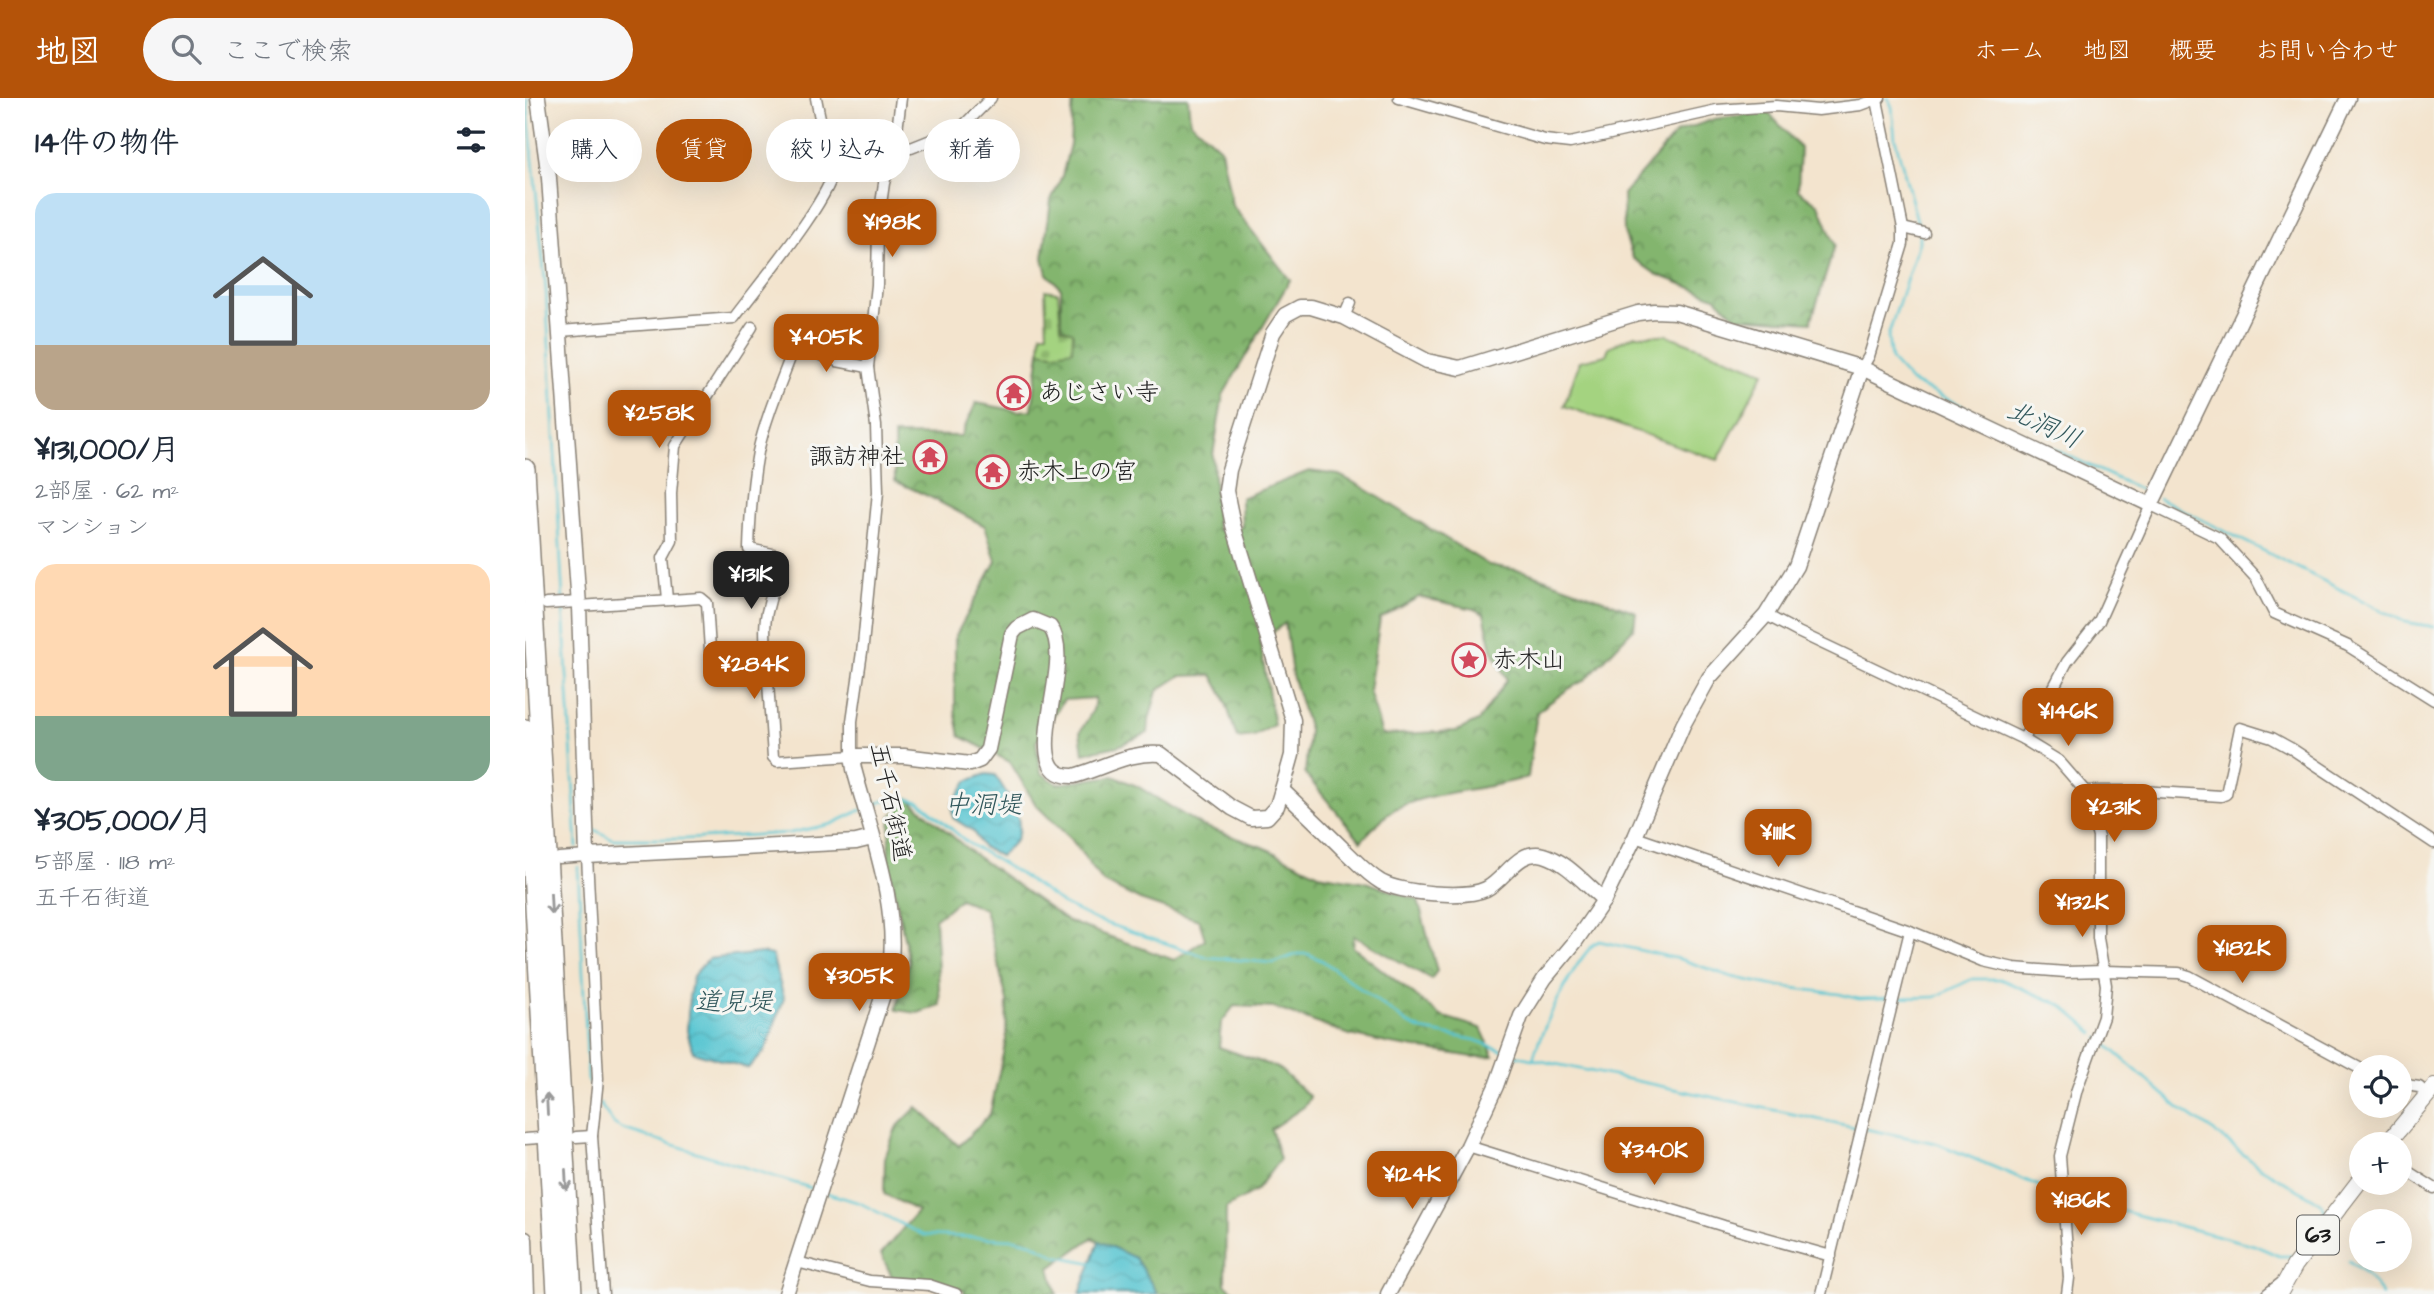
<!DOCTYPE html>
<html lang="ja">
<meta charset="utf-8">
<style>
:root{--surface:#fff;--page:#f6f6f7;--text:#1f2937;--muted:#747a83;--accent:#b45309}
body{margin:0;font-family:"Architects Daughter","Klee One",sans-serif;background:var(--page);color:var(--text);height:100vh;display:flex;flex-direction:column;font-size:26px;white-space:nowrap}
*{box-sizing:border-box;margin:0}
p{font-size:23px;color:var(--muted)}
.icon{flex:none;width:38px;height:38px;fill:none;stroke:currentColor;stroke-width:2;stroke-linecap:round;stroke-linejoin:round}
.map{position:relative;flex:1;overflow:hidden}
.drawer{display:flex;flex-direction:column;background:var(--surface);width:525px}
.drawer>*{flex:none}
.hud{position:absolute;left:21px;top:21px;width:665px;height:63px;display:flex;gap:14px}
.buttons{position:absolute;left:1824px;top:957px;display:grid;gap:14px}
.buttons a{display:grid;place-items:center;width:63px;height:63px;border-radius:50%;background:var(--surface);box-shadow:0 7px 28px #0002;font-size:35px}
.price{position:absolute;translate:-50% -60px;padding:0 16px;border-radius:14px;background:var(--accent);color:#fff;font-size:23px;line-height:46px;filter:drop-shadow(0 2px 4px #0008)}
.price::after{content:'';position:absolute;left:50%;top:42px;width:21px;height:16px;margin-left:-10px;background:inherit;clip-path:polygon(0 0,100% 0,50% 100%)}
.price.current{background:#222;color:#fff}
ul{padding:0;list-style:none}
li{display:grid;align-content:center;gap:14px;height:371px;padding:0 35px}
li span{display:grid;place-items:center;height:217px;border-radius:21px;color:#555}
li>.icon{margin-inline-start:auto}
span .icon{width:126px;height:126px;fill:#fffc;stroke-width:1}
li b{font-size:30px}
h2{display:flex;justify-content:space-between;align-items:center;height:84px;padding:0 35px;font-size:30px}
.chip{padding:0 24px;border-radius:32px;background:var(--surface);box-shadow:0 7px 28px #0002;font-size:24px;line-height:63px}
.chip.current{background:var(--accent);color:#fff}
header{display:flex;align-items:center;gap:42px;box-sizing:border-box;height:98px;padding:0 35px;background:var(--accent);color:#fff}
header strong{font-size:33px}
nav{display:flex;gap:38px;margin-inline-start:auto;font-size:24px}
.search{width:490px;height:63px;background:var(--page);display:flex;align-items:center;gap:18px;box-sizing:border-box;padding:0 24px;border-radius:38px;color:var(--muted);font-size:26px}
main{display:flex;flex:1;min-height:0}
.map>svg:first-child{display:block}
.forest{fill:url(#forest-crowns);stroke:#506845;stroke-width:2;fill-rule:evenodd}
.cemetery{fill:url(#cemetery-stones);stroke:#60784e;stroke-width:2}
.park{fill:#a4d380;stroke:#60784e;stroke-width:2}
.water{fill:url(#water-waves);stroke:#3b7177;stroke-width:2}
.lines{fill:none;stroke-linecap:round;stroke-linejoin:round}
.stream{stroke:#5ac6d2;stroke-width:2.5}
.street-casing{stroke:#888075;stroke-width:13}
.secondary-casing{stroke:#888075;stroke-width:17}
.primary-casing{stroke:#888075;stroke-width:18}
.highway-casing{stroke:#888075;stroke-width:22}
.street{stroke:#fff;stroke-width:10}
.secondary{stroke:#fff;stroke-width:14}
.primary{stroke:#fff;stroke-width:16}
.highway{stroke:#fff;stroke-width:19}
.oneway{stroke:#999}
.labels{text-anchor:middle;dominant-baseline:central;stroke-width:6;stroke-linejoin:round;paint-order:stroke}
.shield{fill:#f6f6f2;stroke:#5d5d5c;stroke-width:2}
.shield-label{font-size:23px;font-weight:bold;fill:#1c1c1c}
.poi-label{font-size:24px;fill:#1c1c1c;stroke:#f6f6f2;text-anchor:start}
.street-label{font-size:24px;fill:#1c1c1c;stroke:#f6f6f2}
.water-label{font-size:26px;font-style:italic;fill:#32585c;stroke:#f6f6f2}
</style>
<header>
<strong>地図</strong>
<div class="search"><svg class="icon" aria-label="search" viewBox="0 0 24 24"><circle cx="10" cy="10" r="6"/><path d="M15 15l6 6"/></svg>ここで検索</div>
<nav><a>ホーム</a><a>地図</a><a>概要</a><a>お問い合わせ</a></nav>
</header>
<main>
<section class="drawer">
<h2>14件の物件<svg class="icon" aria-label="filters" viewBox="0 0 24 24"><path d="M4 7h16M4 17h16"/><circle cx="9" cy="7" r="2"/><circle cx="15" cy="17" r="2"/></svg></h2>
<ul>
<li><span style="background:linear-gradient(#bfe0f5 70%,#b9a48a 0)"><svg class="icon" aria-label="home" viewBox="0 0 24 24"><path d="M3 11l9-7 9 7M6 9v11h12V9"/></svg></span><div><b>¥131,000/月</b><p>2部屋 · 62 m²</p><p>マンション</p></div></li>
<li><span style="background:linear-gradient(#ffd9b3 70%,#7fa58c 0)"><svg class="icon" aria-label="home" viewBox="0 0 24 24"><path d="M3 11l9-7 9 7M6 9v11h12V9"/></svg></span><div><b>¥305,000/月</b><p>5部屋 · 118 m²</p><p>五千石街道</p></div></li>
</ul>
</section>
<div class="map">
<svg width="1909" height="1196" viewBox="0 0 1909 1196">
<defs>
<pattern id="forest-crowns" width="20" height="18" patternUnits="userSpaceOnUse" patternTransform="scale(1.75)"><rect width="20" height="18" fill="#83b56e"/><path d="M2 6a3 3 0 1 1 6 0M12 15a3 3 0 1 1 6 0" fill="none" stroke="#6a925a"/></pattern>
<pattern id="cemetery-stones" width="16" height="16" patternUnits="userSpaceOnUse" patternTransform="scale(1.75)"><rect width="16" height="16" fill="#a4d380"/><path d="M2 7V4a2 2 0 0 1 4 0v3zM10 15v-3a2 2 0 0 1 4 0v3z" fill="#8db56e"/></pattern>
<pattern id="water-waves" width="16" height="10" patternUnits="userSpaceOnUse" patternTransform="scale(1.75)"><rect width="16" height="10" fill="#5ac6d2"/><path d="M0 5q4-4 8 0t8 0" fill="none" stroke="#4eaab4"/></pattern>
</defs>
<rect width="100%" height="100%" fill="#f6f6f2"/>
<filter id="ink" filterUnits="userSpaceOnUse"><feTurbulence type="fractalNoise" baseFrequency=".0143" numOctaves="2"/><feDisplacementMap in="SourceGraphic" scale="14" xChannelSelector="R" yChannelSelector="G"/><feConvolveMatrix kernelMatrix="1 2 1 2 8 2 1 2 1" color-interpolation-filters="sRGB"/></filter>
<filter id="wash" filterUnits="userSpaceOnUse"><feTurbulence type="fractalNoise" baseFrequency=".00686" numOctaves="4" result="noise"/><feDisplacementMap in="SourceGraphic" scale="28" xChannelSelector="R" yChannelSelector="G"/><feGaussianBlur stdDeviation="1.57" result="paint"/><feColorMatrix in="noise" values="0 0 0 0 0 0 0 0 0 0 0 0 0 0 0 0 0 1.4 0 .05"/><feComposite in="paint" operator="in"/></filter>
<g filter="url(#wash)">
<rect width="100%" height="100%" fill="#f3e4ce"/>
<g class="forest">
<path d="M548,0H663L665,23L696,51L707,107L765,182L698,297L688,357L692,432L717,429L716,400L784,373L814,377L836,388L964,467L999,473L1111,514L1109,530L1060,582L1042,592L1012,614L1003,679C961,693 913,691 872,710C859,716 846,733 836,743L780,676L784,632L767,577L760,525L735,544L749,627L729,638L712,640L699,599L687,577L655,578L632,593L624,622L623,635L593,648L558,655L555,634L568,612L570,600L539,602L511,644L516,675L533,686L588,678L612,688L675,727L740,750L794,776L841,784L893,802L912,873L906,881L829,838L828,849L916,918L956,930L969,958L948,959L866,946L825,937L750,910L709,908L696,925L694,949L753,970L785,999L780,1008L746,1031L755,1061L731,1093L701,1110L700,1186L712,1196H633L610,1160L567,1140L525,1170L532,1196H439L440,1193L404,1182L367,1179L356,1156L393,1113L359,1096L360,1060L371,1030L392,1009L434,1048L465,1016L481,942L482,903L460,811L435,801L410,821L415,907L393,915L371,912L384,864L363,760L366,718L383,700L447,755L542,823L649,862L680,841L674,822L615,802L578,784L546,741L511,707L485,664L435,638L430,612V539L471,463L460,428L405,399L370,383L369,337L436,338L451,305L493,313L507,312L515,253L530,255L547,251L536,230V190L522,176L518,160L526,102L537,78L545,46ZM894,499L949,511L959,516L967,551L982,582L953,623L932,633L857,637L844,592L855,521Z"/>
<polygon points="1243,14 1275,50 1273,92 1294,107 1310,147 1286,224 1211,219 1190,199 1131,176 1108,160 1099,134 1098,96 1152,34 1189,21"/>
</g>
<polygon class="cemetery" points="520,192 533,194 536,230 548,234 547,252 530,255 515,253 516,235 522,235"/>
<polygon class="park" points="1110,237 1142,237 1239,274 1193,362 1039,308 1055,263 1081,257 1084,249"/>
<g class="water">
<path d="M461,676L470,677C480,693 502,721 491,741C488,747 480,753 475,758L457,749L448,733L428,720L427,707L442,683Z"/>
<polygon points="237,855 247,857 259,900 240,953 223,970 168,954 162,933 164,900 168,878 183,861"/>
<polygon points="574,1143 610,1160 633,1196 555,1196"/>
</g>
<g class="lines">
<g class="stream">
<polyline points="1363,0 1367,9 1370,40 1394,130"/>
<polyline points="2,1 21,193 38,502"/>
<polyline points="1394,137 1394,144 1363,238 1366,262 1386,284 1625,396"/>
<polyline points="1634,400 1880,524 1909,529"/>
<polyline points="38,508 52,749"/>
<polyline points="346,708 372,698 395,704 443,745 493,775 538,806 571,822 682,859 748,865 773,856 783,856 798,863 882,925 897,932 950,942 979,953"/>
<polyline points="66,730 88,741 160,741 265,735 307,726 336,712"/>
<polyline points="53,769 63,982 68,991"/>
<polyline points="1372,900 1410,899 1447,881 1475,881 1536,907 1569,935"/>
<polyline points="1574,940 1654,1010 1694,1037 1733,1068 1797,1106 1802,1117"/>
<polyline points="988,957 1334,1030"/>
<path d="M1008,962C1013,938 1053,853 1074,843L1158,862L1207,879L1245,887L1314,896L1334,901L1365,900"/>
<polyline points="75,1006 89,1026 98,1031 289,1091"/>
<polyline points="1341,1031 1411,1045 1536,1097"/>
<polyline points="299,1094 335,1105 398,1137 490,1141 507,1145 531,1158 568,1165"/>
<polyline points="1542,1099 1729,1147 1754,1158 1768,1158"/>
<polyline points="1824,1163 1840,1175 1857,1196"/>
</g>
</g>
</g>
<g filter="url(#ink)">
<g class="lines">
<defs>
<g id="street">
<polyline points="874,0 1020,42 1045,45 1192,12 1251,8 1293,12 1336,7 1355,0"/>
<polyline points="370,49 386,50 436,30 466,0"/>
<polyline points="1378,130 1399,135"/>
<polyline points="819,219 825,205"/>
<path d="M35,233L209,220C231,190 308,99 310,67C310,54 303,44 298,32C295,22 293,10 291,0"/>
<polyline points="1337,270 1344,258 1378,146 1378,130 1352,2"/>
<polyline points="142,501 138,460 147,443 146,395 150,348 227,229"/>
<polyline points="21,506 53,504"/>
<polyline points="54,508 176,500 182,505 185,552 189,556 241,554 248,659 252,663 327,658 327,623 338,547 353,394 351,328 343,269 352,187 353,127 359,85 370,49 376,0"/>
<polyline points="1241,517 1273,534 1498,641 1534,663 1560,693 1573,739 1573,840 1581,887 1578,919 1552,991 1535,1058 1544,1180 1542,1196"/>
<path d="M241,554C240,539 239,524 243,510C249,482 256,487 248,456L224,451C225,418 227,386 233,354C241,318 257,282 270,247L312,263L343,269"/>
<polyline points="1498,641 1517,612 1542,564 1574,523 1626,407 1694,440 1731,480 1749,515 1823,548 1909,602"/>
<polyline points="1560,693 1616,693 1696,698 1701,696 1715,630 1747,640 1767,651 1909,745"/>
<polyline points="1110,739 1385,833 1458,863 1489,870 1541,874 1579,873 1654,875 1664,878 1836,971"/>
<polyline points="34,760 62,758 73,981 67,1038 78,1196"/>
<polyline points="1874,986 1894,989 1902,996"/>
<polyline points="51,1039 67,1038"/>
<polyline points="0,1041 14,1040"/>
<polyline points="943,1048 1199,1128 1306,1158"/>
<polyline points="1874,1068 1909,1090"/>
<polyline points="272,1164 345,1183 404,1187 431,1196"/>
<polyline points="1296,1196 1385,833"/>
<polyline points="1742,1196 1759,1183"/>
</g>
<g id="secondary">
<polyline points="13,0 24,80 54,508 62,758 331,744 347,740"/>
<path d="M757,692C778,712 799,732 819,752C831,763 842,776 856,784C877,795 940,801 961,791C981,781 993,750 1019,757C1041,763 1061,787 1079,802"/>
<polyline points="0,1141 2,1196"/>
<path d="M261,1196L364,878C376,811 346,736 329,671L327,658H379L445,666L455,662L463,651L487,536L492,530L508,522L525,529C553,563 488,680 549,678C578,670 605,653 636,656L707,710L726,720L742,719L752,708L762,675L767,657L768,622L708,427L701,393L704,372L748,235L760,217L775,209H786L819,219L902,263L935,270L1113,215L1129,213L1151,214L1337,270L1626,407L1823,0"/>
<polyline points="863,1196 943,1048 971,988 996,918 1020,880 1050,844 1079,802 1110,739 1158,627 1184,580 1241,517 1271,468 1337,270"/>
</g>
<g id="primary">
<polyline points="1862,1046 1909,989"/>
<polyline points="1754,1196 1770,1167 1836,1081"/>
</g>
<g id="highway">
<polyline points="0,371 47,1196"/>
<polyline points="0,631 32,1196"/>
</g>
</defs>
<use href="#street" class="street-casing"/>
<use href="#secondary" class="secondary-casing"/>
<use href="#primary" class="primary-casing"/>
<use href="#highway" class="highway-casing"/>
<use href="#street" class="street"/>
<use href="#secondary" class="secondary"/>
<use href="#primary" class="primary"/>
<use href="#highway" class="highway"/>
</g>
<defs><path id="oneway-shaft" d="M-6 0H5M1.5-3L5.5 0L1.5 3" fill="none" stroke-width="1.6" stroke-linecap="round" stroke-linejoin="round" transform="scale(1.75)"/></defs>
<g class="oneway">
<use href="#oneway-shaft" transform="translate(26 806) rotate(87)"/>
<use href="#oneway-shaft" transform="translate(22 1006) rotate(-93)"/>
<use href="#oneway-shaft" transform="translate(41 1082) rotate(87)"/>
</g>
</g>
<defs>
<symbol id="temple-ring" viewBox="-11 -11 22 22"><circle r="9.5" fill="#f6f6f2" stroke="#d1495b" stroke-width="1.5"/><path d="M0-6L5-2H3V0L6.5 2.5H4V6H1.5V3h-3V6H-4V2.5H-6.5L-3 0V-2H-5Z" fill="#d1495b"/></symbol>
<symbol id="sight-ring" viewBox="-11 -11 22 22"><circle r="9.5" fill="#f6f6f2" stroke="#d1495b" stroke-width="1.5"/><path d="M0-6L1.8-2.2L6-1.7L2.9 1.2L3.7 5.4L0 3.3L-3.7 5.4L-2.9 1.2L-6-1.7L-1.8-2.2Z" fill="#d1495b"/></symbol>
</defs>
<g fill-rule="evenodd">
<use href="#temple-ring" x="470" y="276" width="38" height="38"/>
<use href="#temple-ring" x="386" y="340" width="38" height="38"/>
<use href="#temple-ring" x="449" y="355" width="38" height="38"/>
<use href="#sight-ring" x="925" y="543" width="38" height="38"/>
</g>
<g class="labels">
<rect class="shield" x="1772" y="1117.5" width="42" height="39" rx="5"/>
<g class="shield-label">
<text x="1793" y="1137">63</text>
</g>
<g class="poi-label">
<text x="514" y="295">あじさい寺</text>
<text x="380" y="359" text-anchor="end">諏訪神社</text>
<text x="492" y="374">赤木上の宮</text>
<text x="968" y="562">赤木山</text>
</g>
<g class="street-label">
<text transform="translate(365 704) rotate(78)">五千石街道</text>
</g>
<g class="water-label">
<text transform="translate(1519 327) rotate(25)">北洞川</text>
<text x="458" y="707">中洞堤</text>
<text x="209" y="904">道見堤</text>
</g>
</g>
</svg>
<div class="buttons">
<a><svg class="icon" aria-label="locate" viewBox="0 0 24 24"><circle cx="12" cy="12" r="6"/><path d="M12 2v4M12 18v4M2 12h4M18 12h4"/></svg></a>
<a>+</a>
<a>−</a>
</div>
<b class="price" style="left:367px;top:161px">¥198K</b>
<b class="price" style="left:301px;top:276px">¥405K</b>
<b class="price" style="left:134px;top:352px">¥258K</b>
<b class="price current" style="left:226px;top:513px">¥131K</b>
<b class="price" style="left:229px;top:603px">¥284K</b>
<b class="price" style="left:1543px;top:650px">¥146K</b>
<b class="price" style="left:1589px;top:746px">¥231K</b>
<b class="price" style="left:1253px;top:771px">¥111K</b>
<b class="price" style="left:1557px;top:841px">¥132K</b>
<b class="price" style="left:1717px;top:887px">¥182K</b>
<b class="price" style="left:334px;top:915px">¥305K</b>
<b class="price" style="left:1129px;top:1089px">¥340K</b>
<b class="price" style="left:887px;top:1113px">¥124K</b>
<b class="price" style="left:1556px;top:1139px">¥186K</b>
<div class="hud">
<a class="chip">購入</a>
<a class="chip current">賃貸</a>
<a class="chip">絞り込み</a>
<a class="chip">新着</a>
</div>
</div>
</main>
